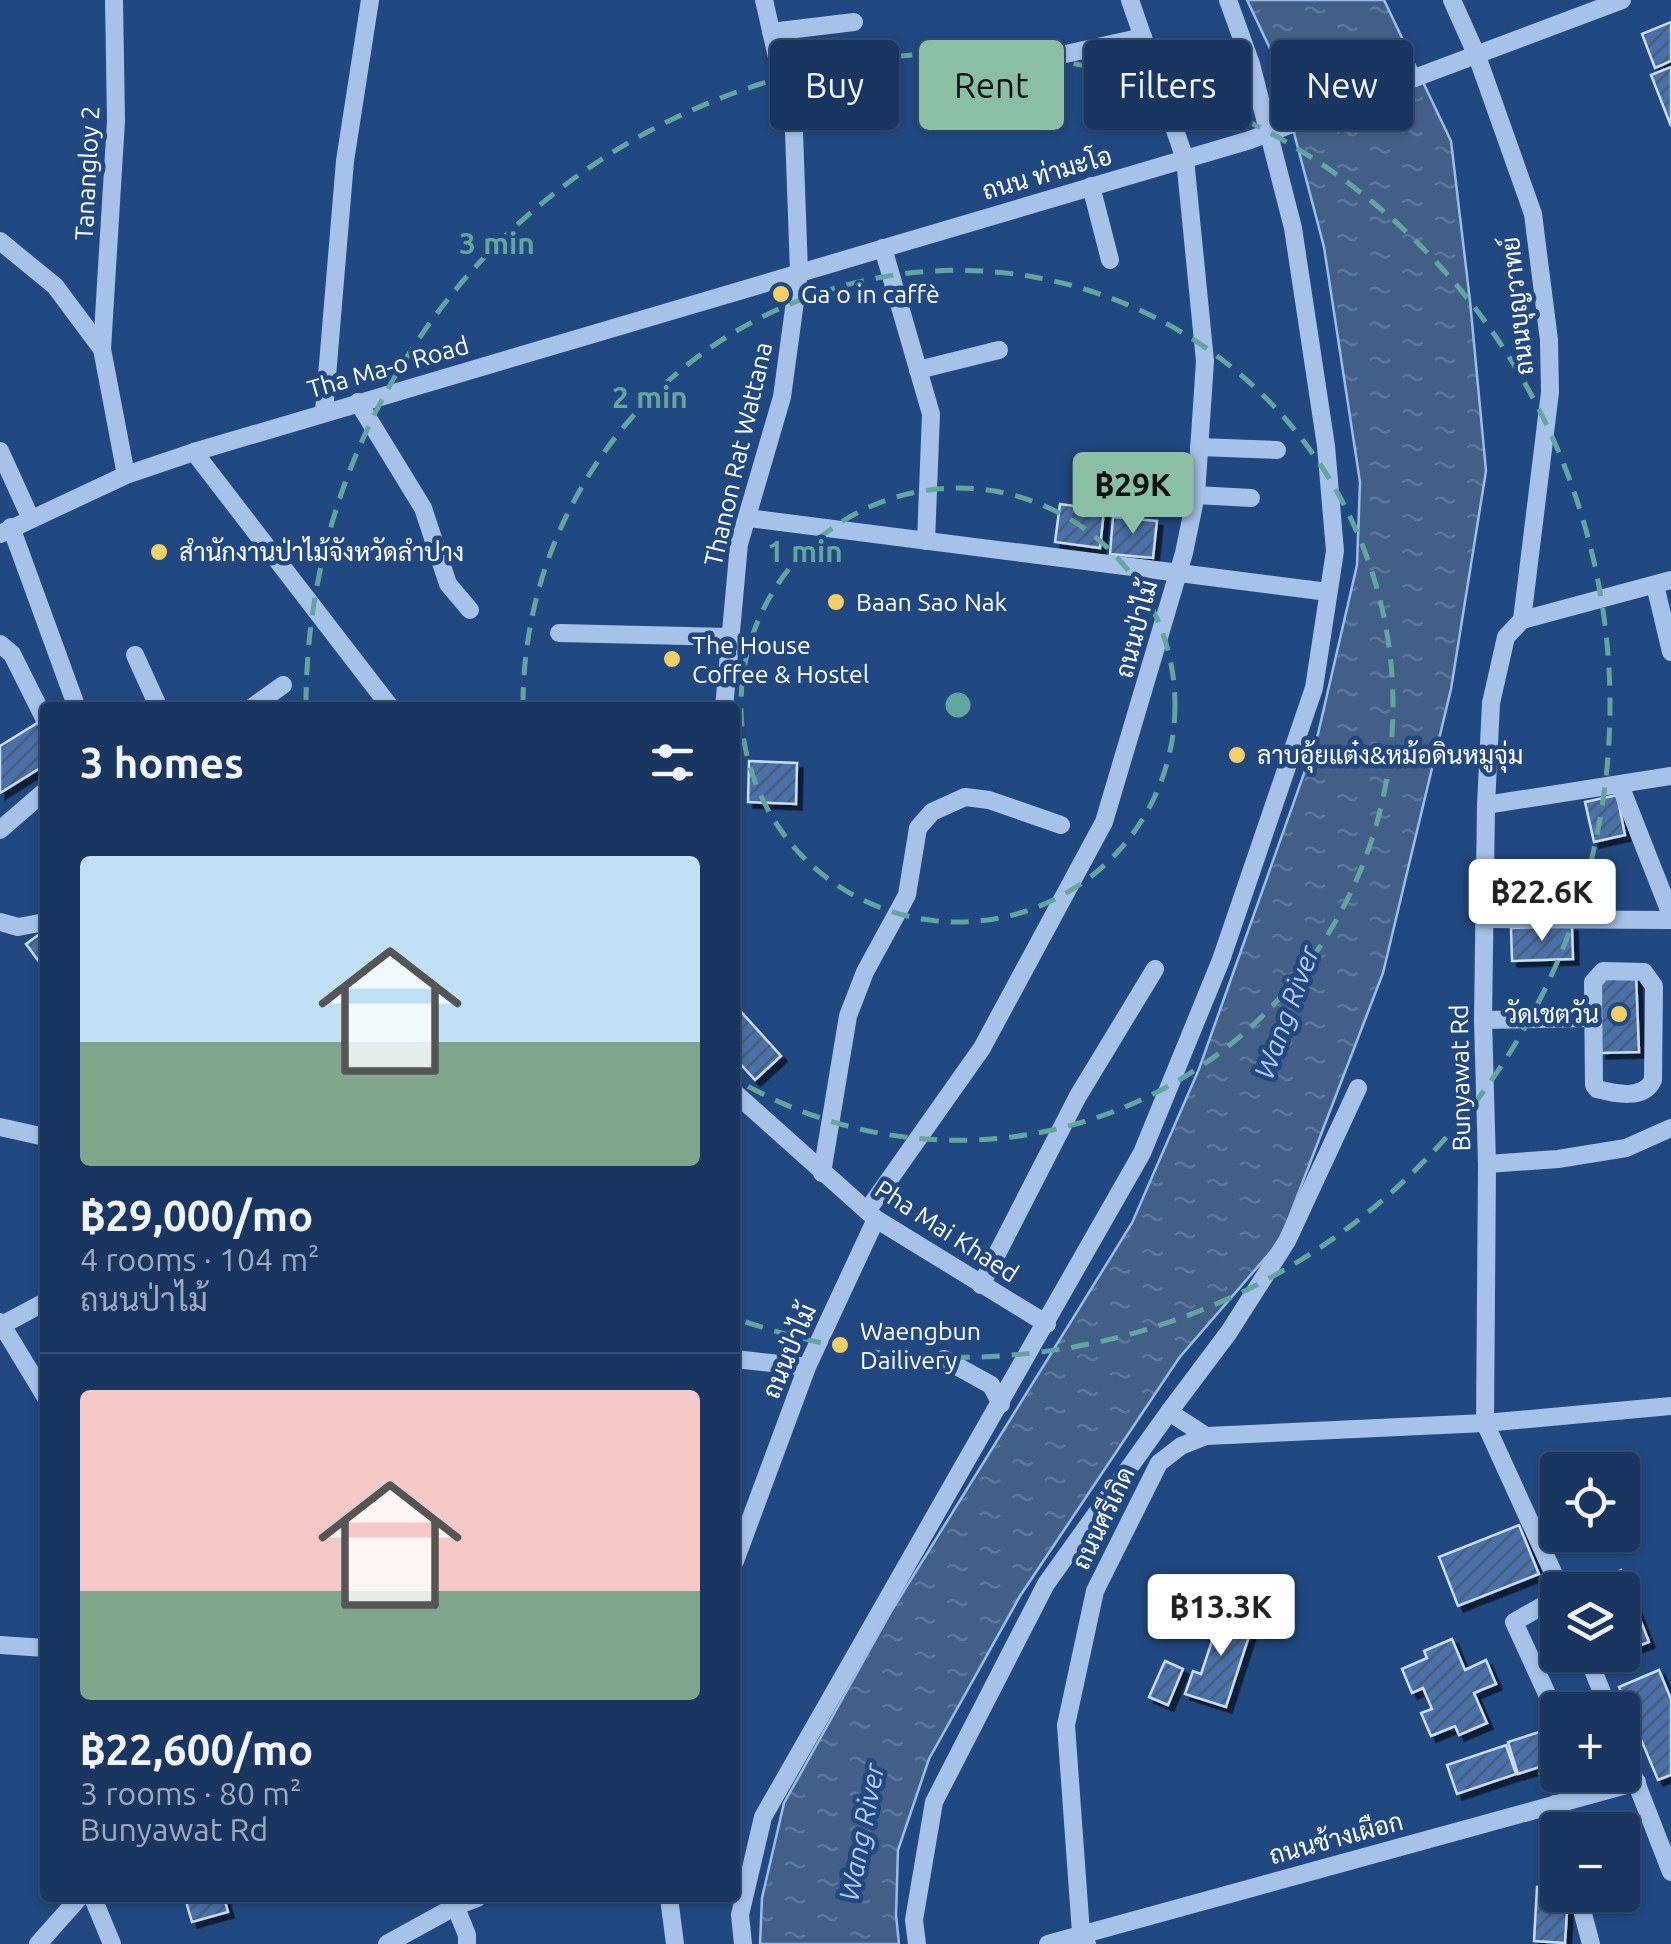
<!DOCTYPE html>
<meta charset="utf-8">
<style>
:root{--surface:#193660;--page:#223e66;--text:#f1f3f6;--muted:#9fabbd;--line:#375075;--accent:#8abfa5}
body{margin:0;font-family:Ubuntu,Sarabun,sans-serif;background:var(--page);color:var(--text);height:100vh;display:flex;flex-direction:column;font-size:38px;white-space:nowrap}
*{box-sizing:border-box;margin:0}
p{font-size:32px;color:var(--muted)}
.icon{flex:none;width:55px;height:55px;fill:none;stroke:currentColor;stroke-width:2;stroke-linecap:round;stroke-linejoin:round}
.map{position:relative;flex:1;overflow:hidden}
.details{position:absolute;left:40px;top:702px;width:700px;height:1200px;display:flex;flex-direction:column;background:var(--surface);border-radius:10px;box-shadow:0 2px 8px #0004,0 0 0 2px var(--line)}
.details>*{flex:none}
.top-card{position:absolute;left:770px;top:40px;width:750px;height:90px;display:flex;gap:20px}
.controls{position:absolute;left:1540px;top:1452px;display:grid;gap:20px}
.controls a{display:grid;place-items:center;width:100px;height:100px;border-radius:10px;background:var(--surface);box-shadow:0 2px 8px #0004,0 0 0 2px var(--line);font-size:50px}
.price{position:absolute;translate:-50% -85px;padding:0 22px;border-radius:10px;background:#fff;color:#222;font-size:32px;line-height:65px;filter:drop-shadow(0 2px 5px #0008)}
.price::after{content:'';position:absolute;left:50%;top:60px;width:30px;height:22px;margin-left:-15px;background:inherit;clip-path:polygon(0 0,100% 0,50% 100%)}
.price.on{background:var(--accent);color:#111}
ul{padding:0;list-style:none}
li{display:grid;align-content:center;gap:20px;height:530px;padding:0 40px}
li+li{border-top:2px solid var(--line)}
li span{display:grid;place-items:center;height:310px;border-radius:10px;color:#555}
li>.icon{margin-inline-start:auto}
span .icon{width:180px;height:180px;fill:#fffc;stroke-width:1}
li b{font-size:42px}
h2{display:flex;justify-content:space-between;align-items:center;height:120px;padding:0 40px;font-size:42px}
.tag{padding:0 35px;border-radius:10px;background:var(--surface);box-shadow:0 2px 8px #0004,0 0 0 2px var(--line);font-size:35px;line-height:90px}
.tag.on{background:var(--accent);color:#111}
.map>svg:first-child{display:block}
.water{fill:url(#water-ripples);stroke:#9abde9;stroke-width:2.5}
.building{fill:url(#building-hatch);stroke:#caddf6;stroke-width:2.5;filter:url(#shadow)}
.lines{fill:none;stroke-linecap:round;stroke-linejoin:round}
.path{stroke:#a6c2e8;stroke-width:4;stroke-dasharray:5 8;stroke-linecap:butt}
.minor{stroke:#a6c2e8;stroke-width:18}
.ring{fill:none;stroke:#63a6a1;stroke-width:5;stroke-dasharray:18 12}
.poi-dot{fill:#f4cf68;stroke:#214880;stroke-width:4}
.labels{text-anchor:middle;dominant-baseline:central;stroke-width:9;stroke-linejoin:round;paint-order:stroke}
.street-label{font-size:25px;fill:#fff;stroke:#214880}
.poi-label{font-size:25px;fill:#fff;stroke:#214880;text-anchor:start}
.water-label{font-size:28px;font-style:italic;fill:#b2ccef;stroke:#214880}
.centre{fill:#63a6a1;stroke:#214880;stroke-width:5}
.ring-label{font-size:30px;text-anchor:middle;font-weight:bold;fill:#63a6a1;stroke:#214880;stroke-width:9;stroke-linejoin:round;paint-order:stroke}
</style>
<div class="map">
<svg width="1671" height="1944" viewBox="0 0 1671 1944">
<defs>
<pattern id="water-ripples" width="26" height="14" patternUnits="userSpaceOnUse" patternTransform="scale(2.5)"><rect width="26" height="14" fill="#425f88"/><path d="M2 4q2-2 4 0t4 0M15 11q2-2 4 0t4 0" fill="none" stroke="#5e779a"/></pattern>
<pattern id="building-hatch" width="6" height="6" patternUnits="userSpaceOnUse" patternTransform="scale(2.5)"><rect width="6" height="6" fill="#4971aa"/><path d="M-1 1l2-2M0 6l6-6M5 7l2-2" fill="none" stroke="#4b5d76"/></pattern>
<filter id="shadow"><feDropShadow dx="5.5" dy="5.5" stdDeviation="0" flood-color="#0009"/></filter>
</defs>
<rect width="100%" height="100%" fill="#214880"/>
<polygon class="water" points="1247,0 1384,0 1451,141 1470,301 1486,471 1451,689 1383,973 1280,1241 1179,1358 1020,1596 929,1759 898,1850 896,1915 899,1944 760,1944 762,1898 784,1803 892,1610 1132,1223 1199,1069 1318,734 1357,565 1360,482 1324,247 1274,57"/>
<g class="building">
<polygon points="1671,22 1671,61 1655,68 1642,34"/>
<polygon points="1671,67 1671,126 1651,75"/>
<polygon points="1095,469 1135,472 1132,505 1093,502"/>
<polygon points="1149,474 1187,477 1185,508 1146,506"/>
<polygon points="1060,504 1104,510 1100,548 1055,542"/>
<polygon points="1113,517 1157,521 1153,558 1110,554"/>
<polygon points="39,722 45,732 45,765 0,793 0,746"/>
<polygon points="749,761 797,763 796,804 748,802"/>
<polygon points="1617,795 1625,835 1594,842 1585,802"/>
<polygon points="1572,926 1573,959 1512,961 1511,928"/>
<polygon points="45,930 45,970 26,944"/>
<polygon points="1636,974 1639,1052 1601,1053 1599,976"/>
<polygon points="735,1005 781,1056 755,1080 735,1058"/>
<polygon points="1519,1525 1539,1574 1458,1606 1439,1557"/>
<polygon points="1621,1570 1649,1642 1622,1652 1622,1590 1582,1590 1581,1585"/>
<polygon points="1213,1610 1253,1624 1226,1707 1185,1694 1193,1671 1201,1674 1213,1638 1204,1635"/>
<polygon points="1452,1639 1465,1670 1486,1660 1496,1684 1474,1693 1487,1723 1459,1735 1455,1726 1431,1736 1421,1713 1432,1709 1423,1688 1412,1693 1402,1669 1427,1658 1424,1651"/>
<polygon points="1165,1661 1183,1669 1168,1705 1149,1697"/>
<polygon points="1659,1670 1671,1699 1671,1775 1658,1780 1619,1687"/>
<polygon points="1558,1726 1558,1761 1518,1774 1508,1742"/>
<polygon points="1506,1745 1516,1774 1457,1794 1447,1765"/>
<polygon points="1537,1887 1558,1889 1558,1895 1568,1895 1565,1943 1534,1941"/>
<polygon points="185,1898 224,1898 228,1912 192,1922"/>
</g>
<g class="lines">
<polyline class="path" points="1115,510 1177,515"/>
<g class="minor">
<polyline points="114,0 116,121 102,349 126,475"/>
<polyline points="1452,0 1477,56 1533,214 1549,340 1550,392 1522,620 1506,637 1491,703 1486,805 1483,1020 1487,1164 1485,1423 1561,1590"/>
<polyline points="771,32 854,22"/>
<polyline points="960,105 1011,66 1143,37"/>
<polyline points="1091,186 1110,260"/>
<polyline points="0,241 55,286 102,349"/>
<polyline points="883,248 931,414 926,541"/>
<polyline points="918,370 999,350"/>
<polyline points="358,402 423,508 448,584 470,610"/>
<polyline points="324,412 345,161 370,0"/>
<polyline points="1199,447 1277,450"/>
<polyline points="0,451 30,517"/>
<polyline points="194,452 391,708"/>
<polyline points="1196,495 1251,498"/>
<polyline points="748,518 1328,592"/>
<polyline points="11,527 77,708"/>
<polyline points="0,534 126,475 194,452 1250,140 1622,0"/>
<polyline points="1655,585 1671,652"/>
<polyline points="1522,620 1671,580"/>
<polyline points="559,633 729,637"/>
<polyline points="0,644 12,654 45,720"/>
<polyline points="135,655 159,708"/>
<polyline points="251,708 283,685"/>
<polyline points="724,708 739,544 782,397 799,272 794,132 764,0"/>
<polyline points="1620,785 1671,915"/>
<polyline points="1486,805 1671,776"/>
<polyline points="0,830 45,791"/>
<polyline points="1484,919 1671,920"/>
<polyline points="0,922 18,927 45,922"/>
<path d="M1603,971L1644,972L1654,986L1653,1080C1644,1100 1616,1094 1597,1089L1594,1085L1593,982Z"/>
<polyline points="1483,1020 1592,1018"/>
<polyline points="735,1093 876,1219 1047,1324"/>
<polyline points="0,1127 45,1137"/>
<polyline points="1487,1164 1558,1159 1626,1148 1671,1128"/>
<polyline points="822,1173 848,1016 865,972 907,895 918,828 932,812 965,797 989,800 1061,825"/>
<polyline points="867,1211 982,1048 1104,822 1184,553 1196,495 1205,361 1185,159 1130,0"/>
<polyline points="981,1285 1078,1096 1155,969"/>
<polyline points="0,1322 45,1396"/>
<polyline points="2,1325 45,1302"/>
<polyline points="735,1359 807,1367"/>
<polyline points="944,1359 991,1385 1001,1404"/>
<polyline points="1206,1436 1169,1412 1229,1332 1287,1241 1358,1088"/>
<polyline points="735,1561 807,1367 876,1219"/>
<polyline points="1558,1597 1514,1622 1558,1718"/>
<polyline points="0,1645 45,1648"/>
<polyline points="1587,1655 1609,1710"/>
<polyline points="1586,1710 1606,1703"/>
<polyline points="1622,1746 1671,1872"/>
<polyline points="1555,1804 1562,1830"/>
<polyline points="1578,1895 1591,1944"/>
<polyline points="93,1898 112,1944"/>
<polyline points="452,1898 467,1935 467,1944"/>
<polyline points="669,1898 675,1944"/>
<polyline points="38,1944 79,1898"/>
<polyline points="387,1944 456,1906 477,1898"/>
<polyline points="743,1944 740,1915 763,1817 1142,1153 1221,960 1314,688 1335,551 1326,446 1293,228 1251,64 1228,0"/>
<polyline points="917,1944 914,1920 934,1802 1046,1584 1169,1412"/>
<polyline points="1048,1944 1637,1782"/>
<polyline points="1087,1944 1081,1933 1066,1725 1095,1591 1159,1463 1181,1446 1206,1436 1485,1423 1671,1406"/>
</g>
</g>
<g class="ring">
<circle cx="958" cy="705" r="217"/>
<path d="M523 705A435 435 0 1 1 737 1080"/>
<path d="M306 705A652 652 0 1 1 735 1318"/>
</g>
<g class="poi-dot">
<circle cx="781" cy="294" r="10"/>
<circle cx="159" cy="552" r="10"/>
<circle cx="836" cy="602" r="10"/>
<circle cx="672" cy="659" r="10"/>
<circle cx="1237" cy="755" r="10"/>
<circle cx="1619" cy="1014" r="10"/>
<circle cx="840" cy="1345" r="10"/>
</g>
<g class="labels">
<g class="street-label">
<text transform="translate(87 173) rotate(-87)">Tanangloy 2</text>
<text transform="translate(1047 173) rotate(-16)">ถนน ท่ามะโอ</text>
<text transform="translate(1517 306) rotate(-96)">ถนนบุญวาทย์</text>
<text transform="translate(388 367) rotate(-16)">Tha Ma-o Road</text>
<text transform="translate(738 454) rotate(-77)">Thanon Rat Wattana</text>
<text transform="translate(1136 629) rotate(-75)">ถนนป่าไม้</text>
<text transform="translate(1460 1078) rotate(-91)">Bunyawat Rd</text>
<text transform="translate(947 1231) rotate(33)">Pha Mai Khaed</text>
<text transform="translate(789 1351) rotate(-67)">ถนนป่าไม้</text>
<text transform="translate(1103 1518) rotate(-64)">ถนนศรีเกิด</text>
<text transform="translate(1336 1838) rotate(-15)">ถนนช้างเผือก</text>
</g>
<g class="poi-label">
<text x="801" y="294">Ga o in caffè</text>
<text x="179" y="552">สำนักงานป่าไม้จังหวัดลำปาง</text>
<text x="856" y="602">Baan Sao Nak</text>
<text x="692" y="645">The House<tspan x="692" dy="29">Coffee &amp; Hostel</tspan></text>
<text x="1257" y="755">ลาบอุ้ยแต๋ง&amp;หม้อดินหมูจุ่ม</text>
<text x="1599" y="1014" text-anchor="end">วัดเชตวัน</text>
<text x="860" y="1331">Waengbun<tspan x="860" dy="29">Dailivery</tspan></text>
</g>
<g class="water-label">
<text transform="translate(1286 1012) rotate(-70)">Wang River</text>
<text transform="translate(861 1832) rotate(-79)">Wang River</text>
</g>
</g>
<circle cx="958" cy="705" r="15" class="centre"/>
<g class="ring-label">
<text x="497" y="254">3 min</text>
<text x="650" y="408">2 min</text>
<text x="805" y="562">1 min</text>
</g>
</svg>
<div class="controls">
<a><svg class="icon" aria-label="locate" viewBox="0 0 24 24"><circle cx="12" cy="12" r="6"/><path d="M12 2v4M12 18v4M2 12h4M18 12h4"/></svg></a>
<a><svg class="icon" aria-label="layers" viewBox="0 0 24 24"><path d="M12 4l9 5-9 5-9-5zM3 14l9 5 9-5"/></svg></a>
<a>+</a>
<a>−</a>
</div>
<b class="price on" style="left:1133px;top:537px">฿29K</b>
<b class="price" style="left:1542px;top:944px">฿22.6K</b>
<b class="price" style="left:1221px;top:1659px">฿13.3K</b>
<div class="top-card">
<a class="tag">Buy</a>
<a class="tag on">Rent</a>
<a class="tag">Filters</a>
<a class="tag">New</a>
</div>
<section class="details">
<h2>3 homes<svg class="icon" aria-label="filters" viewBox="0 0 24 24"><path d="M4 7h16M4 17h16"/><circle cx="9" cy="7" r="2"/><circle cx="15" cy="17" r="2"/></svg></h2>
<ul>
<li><span style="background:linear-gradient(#bfe0f5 60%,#7fa58c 0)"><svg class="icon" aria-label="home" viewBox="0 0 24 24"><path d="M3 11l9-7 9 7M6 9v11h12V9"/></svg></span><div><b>฿29,000/mo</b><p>4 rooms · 104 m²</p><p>ถนนป่าไม้</p></div></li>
<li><span style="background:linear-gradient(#f6c9c9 65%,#7fa58c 0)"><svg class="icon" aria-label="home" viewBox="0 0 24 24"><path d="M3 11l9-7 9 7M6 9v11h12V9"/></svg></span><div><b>฿22,600/mo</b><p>3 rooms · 80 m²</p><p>Bunyawat Rd</p></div></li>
</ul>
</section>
</div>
